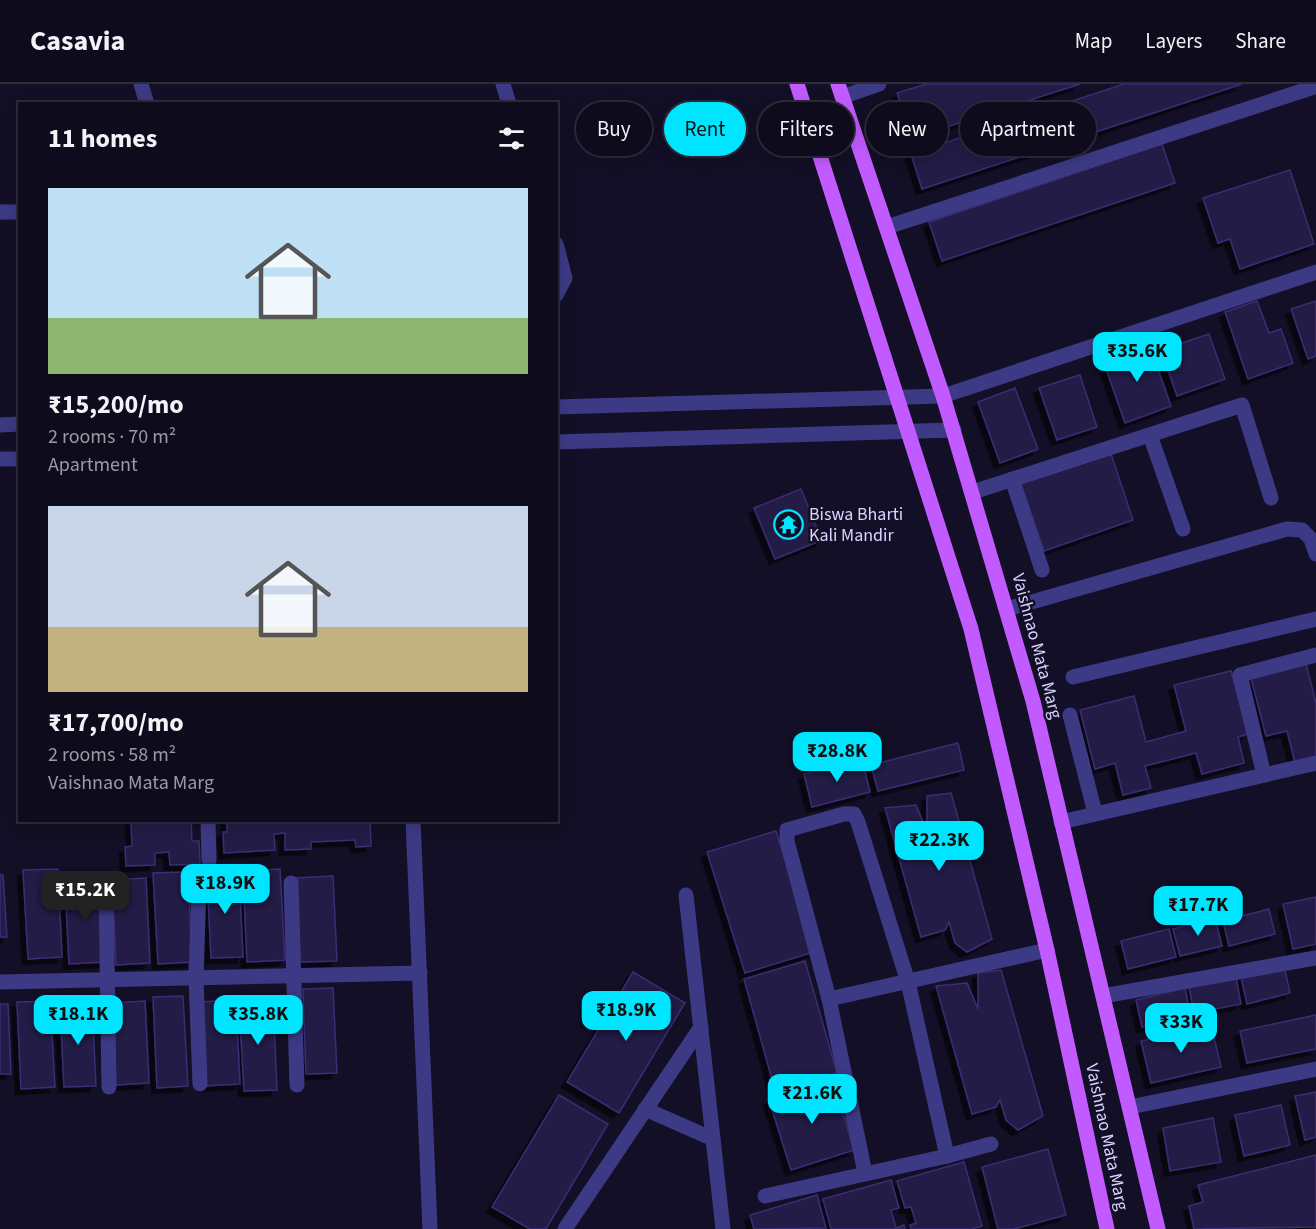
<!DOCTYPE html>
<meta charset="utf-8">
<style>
:root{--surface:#0e0b1c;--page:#1c1929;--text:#f1f3f6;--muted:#9b9ba3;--line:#2e2b3b;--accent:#00e5ff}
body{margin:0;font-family:"Source Sans 3",sans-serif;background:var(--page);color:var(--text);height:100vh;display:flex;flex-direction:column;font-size:22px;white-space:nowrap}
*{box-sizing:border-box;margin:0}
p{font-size:20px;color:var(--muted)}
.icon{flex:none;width:33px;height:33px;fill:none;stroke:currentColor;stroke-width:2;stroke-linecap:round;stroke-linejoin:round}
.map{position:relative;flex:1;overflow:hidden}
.details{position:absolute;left:18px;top:18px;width:540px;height:720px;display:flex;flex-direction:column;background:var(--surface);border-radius:0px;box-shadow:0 3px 15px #0003,0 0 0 2px var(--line)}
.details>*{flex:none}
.banner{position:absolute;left:576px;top:18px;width:570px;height:54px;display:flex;gap:12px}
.price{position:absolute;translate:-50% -51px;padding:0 14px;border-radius:12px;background:var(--accent);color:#111;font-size:20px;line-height:39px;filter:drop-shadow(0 2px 3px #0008)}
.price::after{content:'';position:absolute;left:50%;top:36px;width:18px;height:14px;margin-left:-9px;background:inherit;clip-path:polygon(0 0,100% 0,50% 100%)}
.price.active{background:#222;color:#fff}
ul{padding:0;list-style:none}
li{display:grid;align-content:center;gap:12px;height:318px;padding:0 30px}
li span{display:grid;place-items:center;height:186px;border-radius:0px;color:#555}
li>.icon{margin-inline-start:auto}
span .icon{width:108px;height:108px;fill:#fffc;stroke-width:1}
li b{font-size:26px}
h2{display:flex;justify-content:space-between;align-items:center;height:72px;padding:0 30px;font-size:26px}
.pill{padding:0 21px;border-radius:27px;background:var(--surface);box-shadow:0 3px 15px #0003,0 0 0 2px var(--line);font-size:21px;line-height:54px}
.pill.active{background:var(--accent);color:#111}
header{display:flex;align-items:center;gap:36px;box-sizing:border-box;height:84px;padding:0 30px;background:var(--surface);border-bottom:2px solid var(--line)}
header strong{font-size:28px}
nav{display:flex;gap:33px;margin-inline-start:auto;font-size:21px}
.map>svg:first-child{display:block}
.building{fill:#241b47;stroke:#3b2d73;stroke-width:1.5;filter:url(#shadow)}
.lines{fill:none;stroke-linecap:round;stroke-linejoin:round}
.minor{stroke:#3d3a85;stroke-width:15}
.major{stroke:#c25bff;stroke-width:15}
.labels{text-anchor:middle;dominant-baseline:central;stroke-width:5;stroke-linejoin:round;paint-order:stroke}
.poi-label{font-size:18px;fill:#d9d4ff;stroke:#130f26;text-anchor:start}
.street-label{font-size:18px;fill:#d9d4ff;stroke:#130f26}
</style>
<header>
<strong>Casavia</strong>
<nav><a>Map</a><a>Layers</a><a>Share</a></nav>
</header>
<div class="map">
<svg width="1316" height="1145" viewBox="0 0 1316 1145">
<defs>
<filter id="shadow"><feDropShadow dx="-5.5" dy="5.5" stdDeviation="0" flood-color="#0009"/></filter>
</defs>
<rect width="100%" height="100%" fill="#130f26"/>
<g class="building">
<polygon points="926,0 1080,0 912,54 897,9"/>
<polygon points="1124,0 1242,0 922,105 911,70"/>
<polygon points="1162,60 1175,99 942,177 929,138"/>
<polygon points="1290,86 1314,160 1240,185 1230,155 1218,159 1203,114"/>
<polygon points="1257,217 1269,249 1281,245 1293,279 1248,295 1225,228"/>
<polygon points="1316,217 1316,272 1308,275 1291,225"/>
<polygon points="1209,250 1225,295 1177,312 1161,266"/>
<polygon points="1149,260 1171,322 1125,339 1103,276"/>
<polygon points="1080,291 1097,343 1057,356 1039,304"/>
<polygon points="1015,304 1038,365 1000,379 978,318"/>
<polygon points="1111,370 1133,436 1044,467 1021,400"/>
<polygon points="801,405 822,456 775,475 754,424"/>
<polygon points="1306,580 1316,619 1316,673 1295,679 1287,647 1266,652 1251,594"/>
<polygon points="1231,587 1248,650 1238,653 1244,679 1202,690 1196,669 1145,682 1151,704 1123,711 1115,679 1095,685 1080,626 1134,612 1146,658 1186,647 1174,601"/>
<polygon points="958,659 964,686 878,707 871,681"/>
<polygon points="862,676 870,708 812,723 804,690"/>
<polygon points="951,709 992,855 967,868 955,859 949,838 945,846 921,853 885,724 916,721 927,748 927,712"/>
<polygon points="131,736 191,736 192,757 199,757 200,780 170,781 169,768 155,769 155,781 126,782 125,763 132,762"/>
<polygon points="227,736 370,736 371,762 356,763 355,756 311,758 311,765 285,766 285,749 274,750 275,766 224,769 223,748 227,748"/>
<polygon points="776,747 814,868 745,889 707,768"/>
<polygon points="58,785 62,873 28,875 23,786"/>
<polygon points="280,785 285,876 247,878 243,787"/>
<polygon points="188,788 192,878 158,880 153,789"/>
<polygon points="239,788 243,873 211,874 207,789"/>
<polygon points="0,791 3,791 7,853 0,853"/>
<polygon points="333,792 337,877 300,878 296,794"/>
<polygon points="146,794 150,879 116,881 112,796"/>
<polygon points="100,796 104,878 69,880 65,798"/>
<polygon points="1316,813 1316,860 1293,865 1283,820"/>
<polygon points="1269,825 1275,850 1229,862 1223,837"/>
<polygon points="1215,834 1222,862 1180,872 1173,845"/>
<polygon points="1169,845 1176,873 1128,885 1121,857"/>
<polygon points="805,877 837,989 775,1006 744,895"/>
<polygon points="1284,882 1290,909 1247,920 1241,893"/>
<polygon points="1001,886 1043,1032 1018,1046 1006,1036 1000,1016 996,1023 972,1030 936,902 967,899 978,925 978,889"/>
<polygon points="633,888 685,919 619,1029 567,998"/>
<polygon points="1236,894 1241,920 1194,929 1189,903"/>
<polygon points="333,904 337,989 306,990 303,905"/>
<polygon points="1185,904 1191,932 1142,943 1136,916"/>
<polygon points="183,912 188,1002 157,1004 153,913"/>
<polygon points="236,916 240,1000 204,1002 200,918"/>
<polygon points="50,917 55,1003 21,1005 17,918"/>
<polygon points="145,917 149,999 116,1001 112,919"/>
<polygon points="273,917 277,1006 244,1007 239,918"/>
<polygon points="0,920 8,920 11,990 0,990"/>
<polygon points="92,920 96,1002 64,1003 60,922"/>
<polygon points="1316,931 1316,965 1247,979 1240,947"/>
<polygon points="1211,941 1221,983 1151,999 1141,957"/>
<polygon points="833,996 854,1066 791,1086 769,1016"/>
<polygon points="1316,1008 1316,1053 1305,1056 1295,1012"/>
<polygon points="559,1011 608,1040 546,1145 530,1145 492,1123"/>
<polygon points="1281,1021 1290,1061 1244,1072 1235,1031"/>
<polygon points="1213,1034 1221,1078 1170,1087 1163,1044"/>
<polygon points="1048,1065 1066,1131 1014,1145 998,1145 982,1083"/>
<polygon points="1316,1071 1316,1143 1194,1145 1189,1122 1203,1118 1198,1101"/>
<polygon points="964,1078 982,1142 972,1145 911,1145 910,1141 916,1139 911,1123 905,1124 897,1097"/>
<polygon points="891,1096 899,1124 891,1126 896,1144 904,1141 905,1145 831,1145 823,1115"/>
<polygon points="817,1111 826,1144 754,1145 750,1131"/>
</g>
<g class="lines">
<g class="minor">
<polyline points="141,0 147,20"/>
<polyline points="503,0 509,20"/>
<polyline points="842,13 879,0"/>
<polyline points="0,128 20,128"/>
<polyline points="887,143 1314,3"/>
<polyline points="556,160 565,194 556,211"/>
<polyline points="556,323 943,312 1316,188"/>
<polyline points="0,341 20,340"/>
<polyline points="1150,351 1183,445"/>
<polyline points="556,358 954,346"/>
<polyline points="0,375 20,375"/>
<polyline points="1012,395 1042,486"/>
<polyline points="973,408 1242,321 1271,414"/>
<polyline points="1007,525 1287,445 1302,446 1311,455 1316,470"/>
<polyline points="1073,593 1316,535"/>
<polyline points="1070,631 1095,729"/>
<polyline points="1264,691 1240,591 1316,571"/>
<polyline points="208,736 209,776"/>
<polyline points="413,736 430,1145"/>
<polyline points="1061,738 1316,679"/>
<polyline points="291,799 297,1001"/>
<polyline points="106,800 109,1003"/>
<polyline points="199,802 196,894 200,1000"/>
<polyline points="686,811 723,1145"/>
<polyline points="0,898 420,889"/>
<polyline points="1103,912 1316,874"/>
<polyline points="829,915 1047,866"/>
<polyline points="1130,1023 1316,985"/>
<polyline points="645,1025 713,1055"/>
<polyline points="865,1089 829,915 787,757 787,746 844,730 854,730 858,738 908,898 947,1072"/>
<polyline points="765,1112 947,1072 991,1060"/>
<polyline points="565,1145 701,943"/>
</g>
<g class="major">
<polyline points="797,0 971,545 1047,866 1107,1145"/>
<polyline points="838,0 943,312 1033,617 1158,1145"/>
</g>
</g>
<defs>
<symbol id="temple-ring" viewBox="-11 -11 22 22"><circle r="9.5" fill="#130f26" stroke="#00e5ff" stroke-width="1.5"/><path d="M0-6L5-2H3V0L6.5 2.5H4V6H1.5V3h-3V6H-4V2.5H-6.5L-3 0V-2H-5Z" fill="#00e5ff"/></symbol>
</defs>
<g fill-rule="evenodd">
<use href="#temple-ring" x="772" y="424" width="33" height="33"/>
</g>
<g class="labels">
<g class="poi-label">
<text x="809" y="430">Biswa Bharti<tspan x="809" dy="21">Kali Mandir</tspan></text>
</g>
<g class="street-label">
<text transform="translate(1037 562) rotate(75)">Vaishnao Mata Marg</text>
<text transform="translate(1107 1053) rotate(78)">Vaishnao Mata Marg</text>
</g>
</g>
</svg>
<b class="price" style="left:1137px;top:299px">₹35.6K</b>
<b class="price" style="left:837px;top:699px">₹28.8K</b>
<b class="price" style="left:939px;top:788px">₹22.3K</b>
<b class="price" style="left:225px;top:831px">₹18.9K</b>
<b class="price active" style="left:85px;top:838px">₹15.2K</b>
<b class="price" style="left:1198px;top:853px">₹17.7K</b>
<b class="price" style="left:626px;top:958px">₹18.9K</b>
<b class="price" style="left:78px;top:962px">₹18.1K</b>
<b class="price" style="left:258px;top:962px">₹35.8K</b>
<b class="price" style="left:1181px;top:970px">₹33K</b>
<b class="price" style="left:812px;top:1041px">₹21.6K</b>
<div class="banner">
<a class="pill">Buy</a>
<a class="pill active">Rent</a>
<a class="pill">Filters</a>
<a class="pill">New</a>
<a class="pill">Apartment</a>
</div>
<section class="details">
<h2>11 homes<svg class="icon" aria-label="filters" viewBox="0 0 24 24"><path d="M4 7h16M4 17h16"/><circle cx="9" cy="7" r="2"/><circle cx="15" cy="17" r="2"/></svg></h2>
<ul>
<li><span style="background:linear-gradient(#bfe0f5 70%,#8fb573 0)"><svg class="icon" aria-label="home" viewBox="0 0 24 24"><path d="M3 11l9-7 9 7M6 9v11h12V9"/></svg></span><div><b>₹15,200/mo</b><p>2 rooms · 70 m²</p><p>Apartment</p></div></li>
<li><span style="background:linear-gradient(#c9d6e8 65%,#c2b280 0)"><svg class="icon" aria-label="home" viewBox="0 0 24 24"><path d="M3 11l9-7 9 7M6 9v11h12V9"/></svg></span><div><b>₹17,700/mo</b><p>2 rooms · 58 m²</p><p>Vaishnao Mata Marg</p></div></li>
</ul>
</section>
</div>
